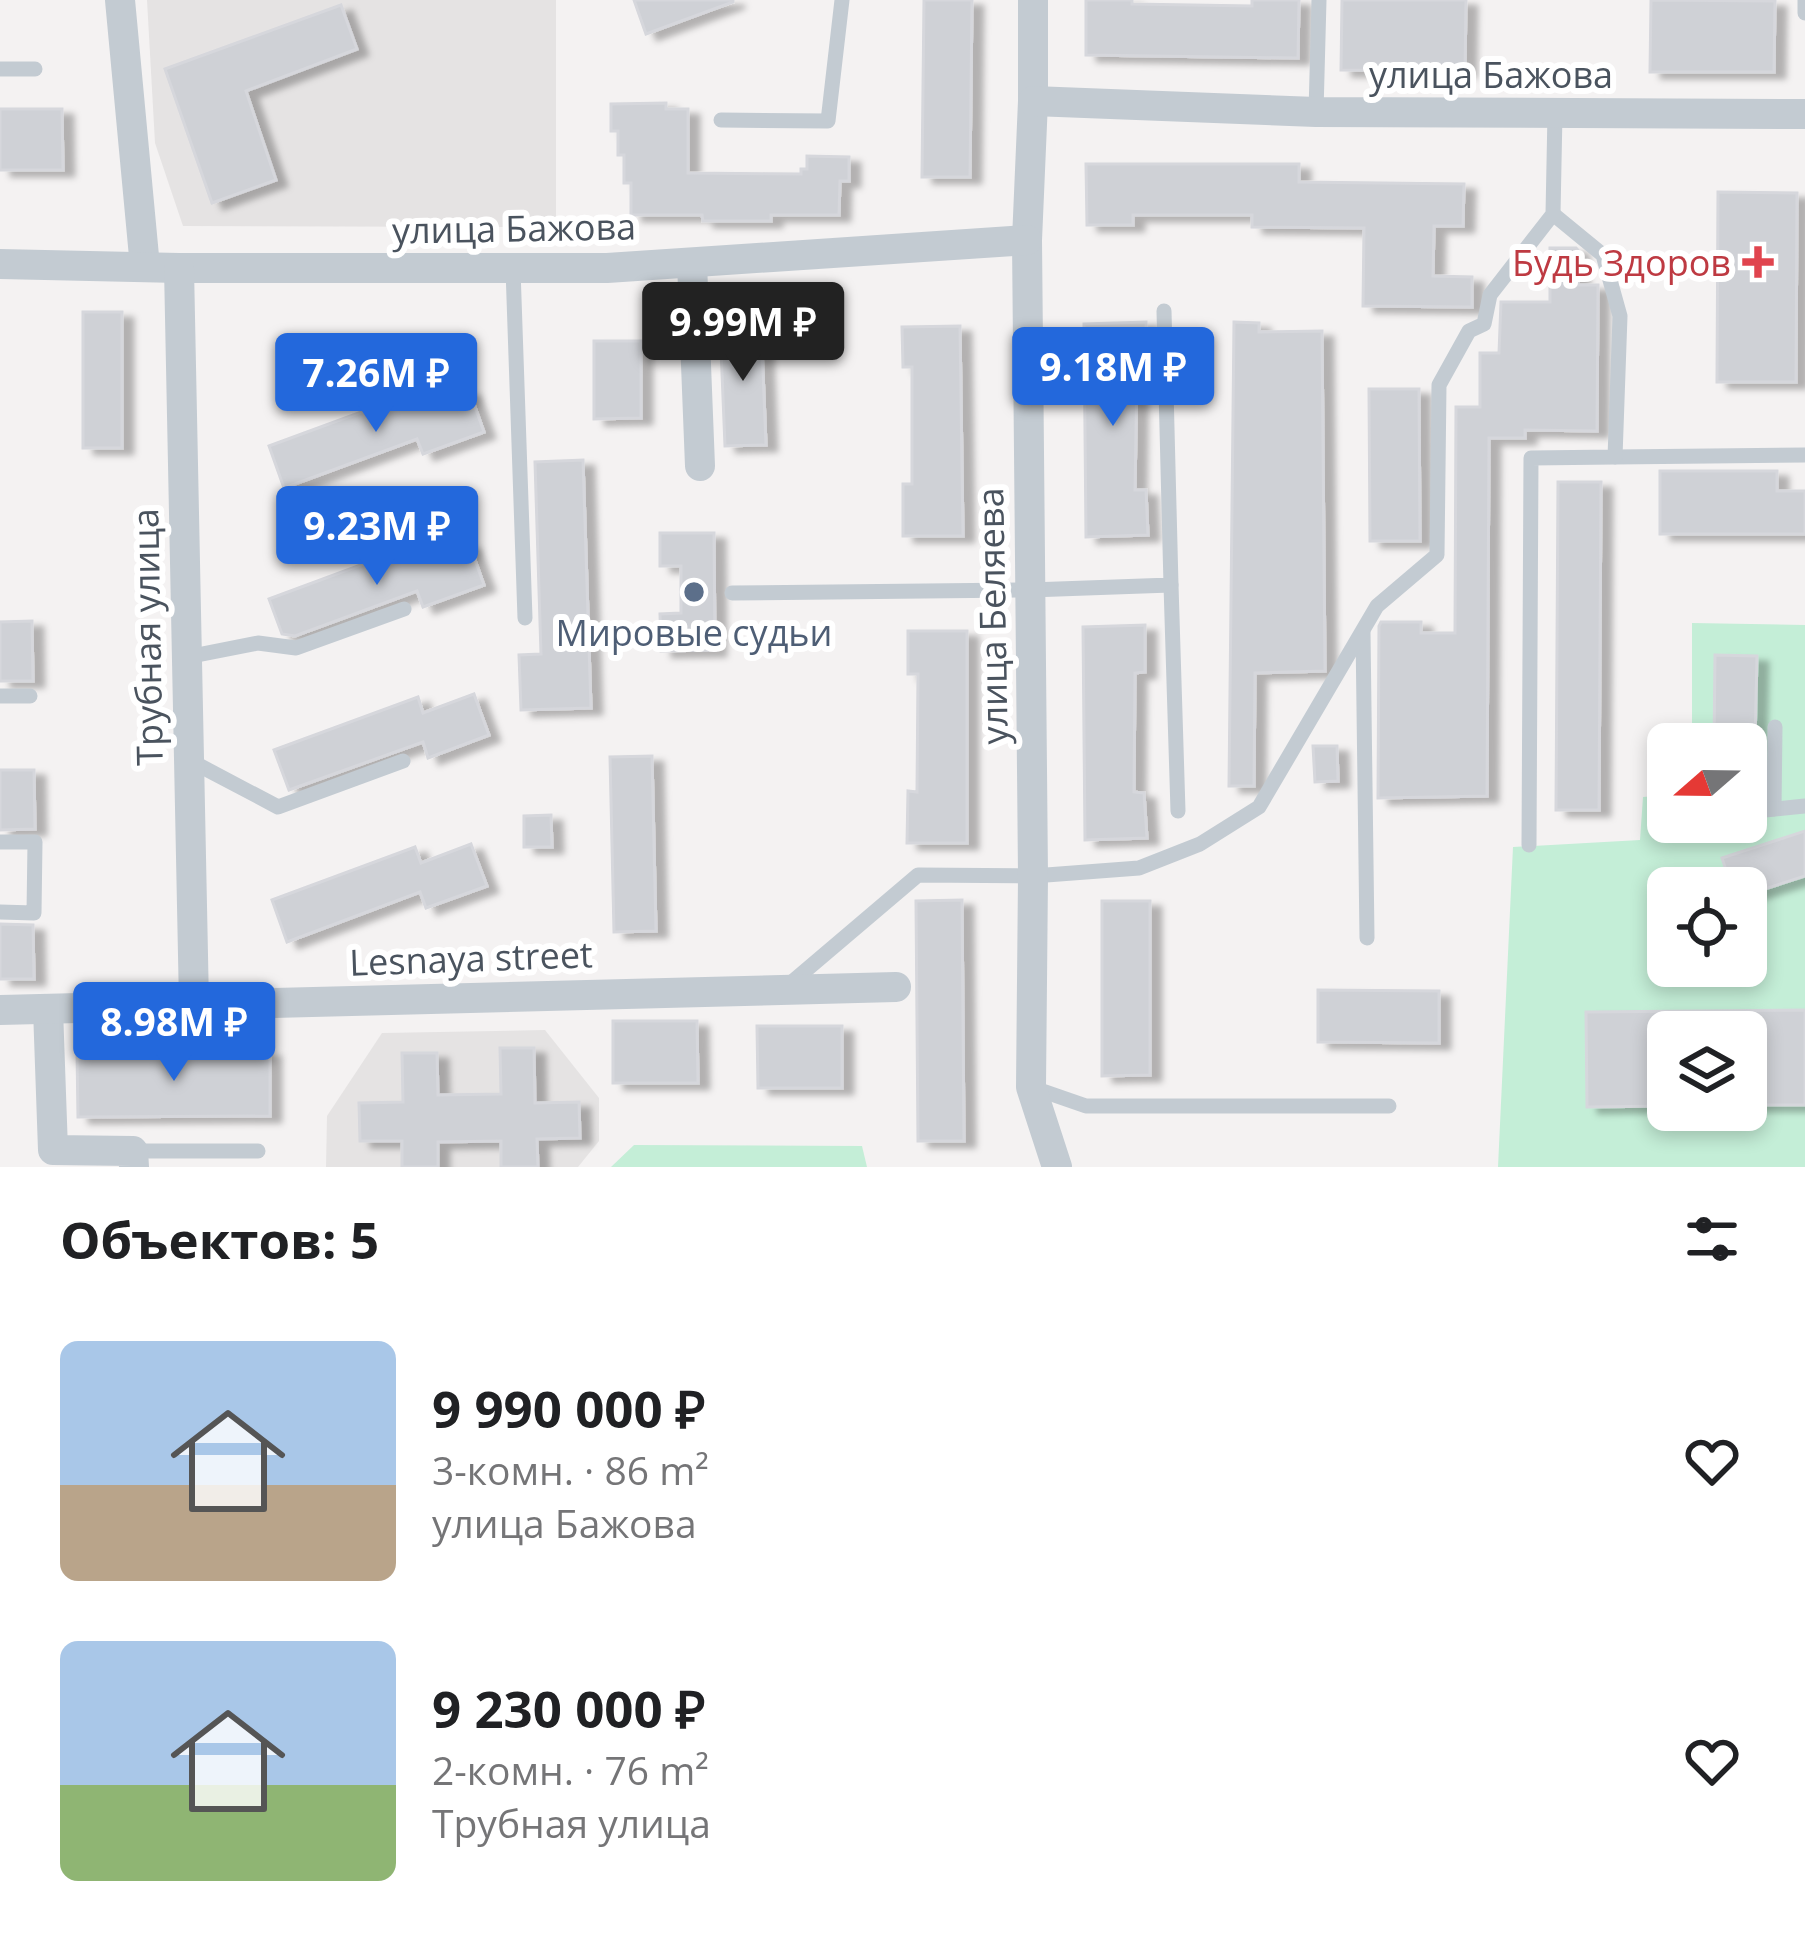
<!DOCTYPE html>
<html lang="ru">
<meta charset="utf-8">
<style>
:root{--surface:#fff;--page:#f2f2f2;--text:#202124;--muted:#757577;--accent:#2368dc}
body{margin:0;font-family:"Open Sans",sans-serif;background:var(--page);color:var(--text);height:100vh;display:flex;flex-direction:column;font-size:45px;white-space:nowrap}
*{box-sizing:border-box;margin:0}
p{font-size:39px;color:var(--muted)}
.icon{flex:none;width:66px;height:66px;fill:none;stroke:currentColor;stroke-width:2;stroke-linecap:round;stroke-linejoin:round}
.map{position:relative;height:1167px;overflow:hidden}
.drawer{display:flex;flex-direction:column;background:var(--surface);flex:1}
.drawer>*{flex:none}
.needle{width:78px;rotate:250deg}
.controls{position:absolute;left:1647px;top:723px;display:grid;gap:24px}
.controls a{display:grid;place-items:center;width:120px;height:120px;border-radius:18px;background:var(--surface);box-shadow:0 6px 18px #0003;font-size:60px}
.price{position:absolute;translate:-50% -102px;padding:0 27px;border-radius:12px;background:var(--accent);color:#fff;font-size:39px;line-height:78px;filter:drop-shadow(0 3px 6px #0008)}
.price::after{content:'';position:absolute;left:50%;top:72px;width:36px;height:27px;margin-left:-18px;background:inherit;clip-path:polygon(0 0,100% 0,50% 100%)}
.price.active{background:#222;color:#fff}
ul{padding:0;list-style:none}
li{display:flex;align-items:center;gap:36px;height:300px;padding:0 60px}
li span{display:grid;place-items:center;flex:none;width:336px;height:240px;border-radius:18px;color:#555}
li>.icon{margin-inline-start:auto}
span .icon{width:144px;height:144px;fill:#fffc;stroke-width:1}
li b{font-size:51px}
h2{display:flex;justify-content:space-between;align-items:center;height:144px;padding:0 60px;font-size:51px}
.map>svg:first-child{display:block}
.education{fill:#e5e3e3}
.green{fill:#c4eed7;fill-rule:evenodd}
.building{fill:#cfd1d6;stroke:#d6d7dc;stroke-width:3;filter:url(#shadow)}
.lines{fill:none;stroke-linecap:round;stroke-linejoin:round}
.service{stroke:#c3cbd2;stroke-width:15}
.minor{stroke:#c3cbd2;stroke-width:30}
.health-dot{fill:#e0444e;stroke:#fff;stroke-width:4.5}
.service-dot{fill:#5c6f8a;stroke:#fff;stroke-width:4.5}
.labels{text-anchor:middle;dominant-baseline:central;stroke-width:12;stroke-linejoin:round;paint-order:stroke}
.street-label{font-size:36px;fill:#4a535e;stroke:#fff}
.health-label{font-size:36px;fill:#be3a42;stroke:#fff;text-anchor:end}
.service-label{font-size:36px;fill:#4e5e75;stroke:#fff}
</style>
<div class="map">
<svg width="1805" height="1167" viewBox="0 0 1805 1167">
<defs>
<filter id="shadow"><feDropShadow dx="11" dy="6" stdDeviation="3" flood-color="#0004"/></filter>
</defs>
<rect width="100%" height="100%" fill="#f4f2f2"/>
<g class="education">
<polygon points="147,0 556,0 556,227 183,226 155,143"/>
<polygon points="545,1030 599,1098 599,1141 578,1167 326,1167 327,1116 382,1033"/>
</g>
<g class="green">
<path d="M1692,623L1805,625V1167H1498L1513,847L1640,840L1643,797L1668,795V822H1746V744H1692ZM1668,888H1746V966H1668ZM1668,1032H1746V1110H1668Z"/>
<polygon points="634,1145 862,1146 867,1167 611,1167"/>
</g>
<g class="building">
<polygon points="634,0 733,0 733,2 646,34"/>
<polygon points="924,0 972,0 970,177 922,177"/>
<polygon points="1086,0 1132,0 1132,4 1252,6 1252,0 1299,0 1298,58 1086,55"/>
<polygon points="1342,0 1466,0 1465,71 1341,70"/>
<polygon points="1651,0 1775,1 1774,72 1650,72"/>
<polygon points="341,5 357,49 246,91 276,180 212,203 165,69"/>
<polygon points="666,103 666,109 688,109 688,173 801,174 801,169 807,169 807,156 849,157 849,181 840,181 839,215 771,215 771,221 703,221 702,215 631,215 631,183 624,183 624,155 618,155 618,131 611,131 611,104"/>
<polygon points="0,109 62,109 63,170 0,170"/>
<polygon points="1086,164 1299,164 1299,182 1464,184 1463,226 1434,226 1433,276 1472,277 1472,307 1363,306 1364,228 1252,227 1252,215 1133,215 1133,225 1087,225"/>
<polygon points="1718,192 1797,193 1796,382 1717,382"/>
<polygon points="1550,248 1576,248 1578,250 1578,285 1598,285 1597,431 1525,430 1525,438 1489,438 1487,796 1378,798 1379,626 1381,622 1421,622 1421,633 1455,633 1456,407 1480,407 1480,353 1499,353 1501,302 1550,302"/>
<rect x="83" y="312" width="39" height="136"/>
<polygon points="761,322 766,445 725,446 720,324"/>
<polygon points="1146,322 1147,370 1137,371 1135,490 1146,490 1148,535 1086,537 1084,324"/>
<polygon points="1234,322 1259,323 1259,332 1322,331 1325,671 1255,673 1254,786 1229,786"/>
<polygon points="960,326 963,536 903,536 903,484 912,484 912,367 903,367 902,327"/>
<polygon points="594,341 641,341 641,418 594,419"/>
<polygon points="1369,389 1419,389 1420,541 1370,541"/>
<polygon points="469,390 484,432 423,454 417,439 284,488 269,446 413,393 419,409"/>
<polygon points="583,460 591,708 521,710 519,655 541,654 535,462"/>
<polygon points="1660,471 1777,471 1777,491 1805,491 1805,534 1660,534"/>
<polygon points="1558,482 1601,482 1599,810 1556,810"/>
<polygon points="660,533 714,533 715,650 661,651 660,614 681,613 681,566 660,566"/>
<polygon points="469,543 484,585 423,607 417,591 295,636 282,634 269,599 412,546 419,562"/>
<polygon points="32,621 33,681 0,681 0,622"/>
<polygon points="1145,625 1145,672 1135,673 1134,792 1144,793 1147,838 1085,840 1083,627"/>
<polygon points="908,631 967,631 967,843 907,843 908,791 917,792 918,674 908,674"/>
<polygon points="1715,655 1757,656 1755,744 1714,744"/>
<polygon points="474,694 489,735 428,758 423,742 289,790 274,750 418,697 423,713"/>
<polygon points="1313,746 1337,746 1338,781 1315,782"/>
<polygon points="652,756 656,931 614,932 610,757"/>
<polygon points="0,770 34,770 35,829 0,830"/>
<polygon points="551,815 552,847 524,847 524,816"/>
<polygon points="1805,831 1805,876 1746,895 1746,888 1732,888 1722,858"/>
<polygon points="471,844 487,886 426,908 420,892 287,942 272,900 415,847 421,863"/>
<polygon points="962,900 964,1141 918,1141 916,901"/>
<polygon points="1102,901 1150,901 1150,1075 1102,1076"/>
<polygon points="0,924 33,925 34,979 0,979"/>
<polygon points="1318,990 1439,991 1439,1043 1318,1042"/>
<polygon points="1805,1010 1805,1105 1746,1105 1746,1032 1668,1032 1668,1106 1587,1107 1586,1012"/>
<polygon points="613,1021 697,1021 698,1083 613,1083"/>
<polygon points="757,1026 842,1026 842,1088 758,1088"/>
<polygon points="500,1048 534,1048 535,1103 579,1102 580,1138 537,1139 538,1167 501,1167 501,1141 438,1142 438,1167 402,1167 402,1141 360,1141 359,1103 403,1102 402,1053 437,1053 438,1095 501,1094"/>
<polygon points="270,1051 270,1116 78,1117 77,1052"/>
</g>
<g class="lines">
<g class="service">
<polyline points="1805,0 1805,13"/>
<polyline points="0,69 35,69"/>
<polyline points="1316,112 1319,0"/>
<polyline points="721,120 828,121 842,0"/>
<polyline points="513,269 525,618"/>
<polyline points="1615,457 1805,455"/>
<polyline points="1171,585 1178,811"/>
<polyline points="732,593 1030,590 1171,585 1164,311"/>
<polyline points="1363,632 1367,938"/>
<polyline points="187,657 258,643 296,648 404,609"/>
<polyline points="0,696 30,696"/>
<polyline points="189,760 278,807 403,761"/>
<polyline points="1774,809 1775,727"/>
<polyline points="1746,812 1805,806"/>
<polyline points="0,842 35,842 34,913 0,912"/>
<polyline points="1529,845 1531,458 1615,457 1620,316 1603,255 1553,214"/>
<polyline points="785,988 918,875 1033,876 1139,868 1200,844 1259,807 1377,606 1437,555 1439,385 1469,331 1484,324 1490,295 1553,214 1555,113"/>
<polyline points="1034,1088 1086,1106 1389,1106"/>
<polyline points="133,1151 258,1151"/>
</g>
<g class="minor">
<polyline points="120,0 145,267"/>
<polyline points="1033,0 1033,101 1027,240 1033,876 1031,1087 1057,1167"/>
<polyline points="1033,101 1316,112 1805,114"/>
<polyline points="692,263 700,466"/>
<polyline points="0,264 179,268 607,268 1027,240"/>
<polyline points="179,268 194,1004"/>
<polyline points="48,1009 53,1150 133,1151 134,1167"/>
<polyline points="0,1010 896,987"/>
</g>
</g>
<path class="health-dot" d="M1752 244h12v12h12v12h-12v12h-12v-12h-12v-12h12z"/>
<circle class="service-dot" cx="694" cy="592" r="12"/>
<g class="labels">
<g class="street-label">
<text x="1491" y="74">улица Бажова</text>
<text transform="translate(514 228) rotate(-1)">улица Бажова</text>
<text transform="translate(992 616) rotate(-91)">улица Беляева</text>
<text transform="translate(147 637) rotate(-91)">Трубная улица</text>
<text transform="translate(471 958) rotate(-2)">Lesnaya street</text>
</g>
<g class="health-label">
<text x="1731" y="262">Будь Здоров</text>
</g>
<g class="service-label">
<text x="694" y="632">Мировые судьи</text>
</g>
</g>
</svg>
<div class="controls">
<a><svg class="needle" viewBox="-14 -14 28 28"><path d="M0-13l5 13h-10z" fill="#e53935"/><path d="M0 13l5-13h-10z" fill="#757577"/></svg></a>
<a><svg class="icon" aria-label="locate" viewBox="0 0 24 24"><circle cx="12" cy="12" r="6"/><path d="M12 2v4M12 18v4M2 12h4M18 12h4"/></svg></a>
<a><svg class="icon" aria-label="layers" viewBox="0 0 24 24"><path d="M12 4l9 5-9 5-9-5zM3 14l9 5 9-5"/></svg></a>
</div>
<b class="price active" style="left:743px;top:384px">9.99M ₽</b>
<b class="price" style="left:1113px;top:429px">9.18M ₽</b>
<b class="price" style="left:376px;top:435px">7.26M ₽</b>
<b class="price" style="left:377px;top:588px">9.23M ₽</b>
<b class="price" style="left:174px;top:1084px">8.98M ₽</b>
</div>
<section class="drawer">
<h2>Объектов: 5<svg class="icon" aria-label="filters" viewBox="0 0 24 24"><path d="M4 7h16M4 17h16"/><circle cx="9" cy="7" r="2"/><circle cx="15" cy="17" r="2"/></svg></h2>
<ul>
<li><span style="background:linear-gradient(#a9c7e8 60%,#b9a48a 0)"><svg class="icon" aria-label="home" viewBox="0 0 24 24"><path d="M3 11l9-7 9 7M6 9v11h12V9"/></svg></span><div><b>9 990 000 ₽</b><p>3-комн. · 86 m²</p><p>улица Бажова</p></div><svg class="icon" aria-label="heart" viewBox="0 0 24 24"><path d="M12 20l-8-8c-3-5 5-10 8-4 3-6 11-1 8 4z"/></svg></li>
<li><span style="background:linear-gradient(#a9c7e8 60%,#8fb573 0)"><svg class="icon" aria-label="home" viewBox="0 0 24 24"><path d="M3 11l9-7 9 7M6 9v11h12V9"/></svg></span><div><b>9 230 000 ₽</b><p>2-комн. · 76 m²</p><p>Трубная улица</p></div><svg class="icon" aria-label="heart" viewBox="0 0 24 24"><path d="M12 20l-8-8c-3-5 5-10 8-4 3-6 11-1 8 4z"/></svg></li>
</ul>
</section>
